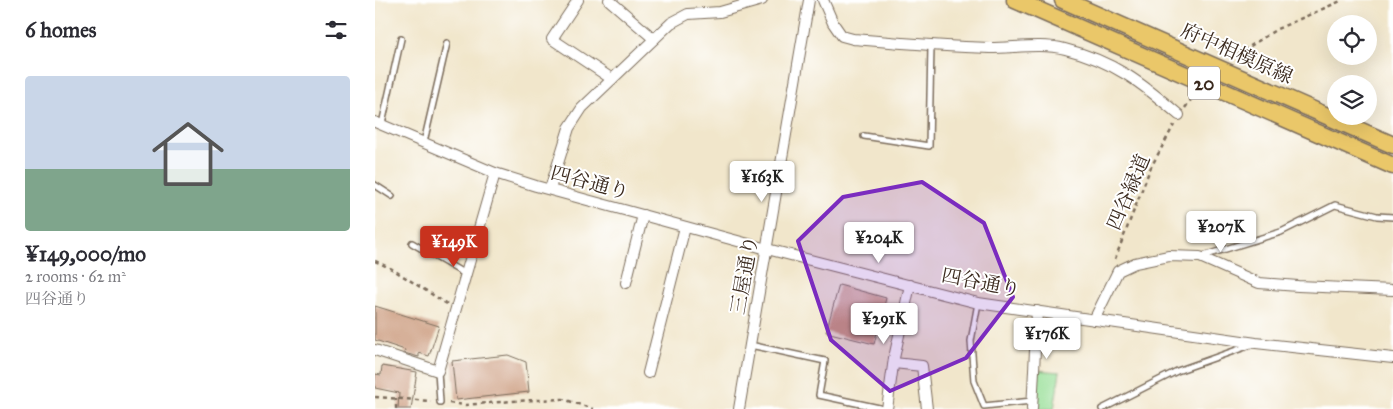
<!DOCTYPE html>
<meta charset="utf-8">
<style>
:root{--surface:#fff;--page:#f7f7f7;--text:#2b2b33;--muted:#7c7c81;--line:#e1e1e2;--accent:#c8321e}
body{margin:0;font-family:"IM FELL Great Primer","Noto Serif JP",serif;background:var(--page);color:var(--text);height:100vh;display:flex;flex-direction:column;font-size:19px;white-space:nowrap}
*{box-sizing:border-box;margin:0}
p{font-size:16px;color:var(--muted)}
.icon{flex:none;width:28px;height:28px;fill:none;stroke:currentColor;stroke-width:2;stroke-linecap:round;stroke-linejoin:round}
.map{position:relative;flex:1;overflow:hidden}
.side{display:flex;flex-direction:column;background:var(--surface);width:375px}
.side>*{flex:none}
.fabs{position:absolute;left:952px;top:15px;display:grid;gap:10px}
.fabs a{display:grid;place-items:center;width:50px;height:50px;border-radius:50%;background:var(--surface);box-shadow:0 5px 20px #0002;font-size:25px}
.price{position:absolute;translate:-50% -42px;padding:0 11px;border-radius:5px;background:#fff;color:#222;font-size:16px;line-height:32px;filter:drop-shadow(0 1px 2px #0008)}
.price::after{content:'';position:absolute;left:50%;top:30px;width:15px;height:11px;margin-left:-8px;background:inherit;clip-path:polygon(0 0,100% 0,50% 100%)}
.price.active{background:var(--accent);color:#fff}
ul{padding:0;list-style:none}
li{display:grid;align-content:center;gap:10px;height:265px;padding:0 25px}
li+li{border-top:1px solid var(--line)}
li span{display:grid;place-items:center;height:155px;border-radius:5px;color:#555}
li>.icon{margin-inline-start:auto}
span .icon{width:90px;height:90px;fill:#fffc;stroke-width:1}
li b{font-size:21px}
h2{display:flex;justify-content:space-between;align-items:center;height:60px;padding:0 25px;font-size:21px}
main{display:flex;flex:1;min-height:0}
.map>svg:first-child{display:block}
.green{fill:#99df98;stroke:#6a845b}
.building{fill:#ca997a}
.lines{fill:none;stroke-linecap:round;stroke-linejoin:round}
.lane-casing{stroke:#7b6c5b;stroke-width:8}
.street-casing{stroke:#7b6c5b;stroke-width:12}
.primary-casing{stroke:#7b6c5b;stroke-width:19}
.path{stroke:#7b6c5b;stroke-width:2.5;stroke-dasharray:4 4;stroke-linecap:butt}
.lane{stroke:#fff;stroke-width:5}
.street{stroke:#fff;stroke-width:10}
.primary{stroke:#eac769;stroke-width:16}
.marked{fill:#7b2cbf;fill-opacity:0.2;stroke:#7b2cbf;stroke-width:4;stroke-linejoin:round}
.labels{text-anchor:middle;dominant-baseline:central;stroke-width:4;stroke-linejoin:round;paint-order:stroke}
.shield{fill:#fff;stroke:#766a62;stroke-width:1}
.shield-label{font-size:19px;font-weight:bold;fill:#3b2a1e}
.street-label{font-size:20px;fill:#3b2a1e;stroke:#fff}
</style>
<main>
<section class="side">
<h2>6 homes<svg class="icon" aria-label="filters" viewBox="0 0 24 24"><path d="M4 7h16M4 17h16"/><circle cx="9" cy="7" r="2"/><circle cx="15" cy="17" r="2"/></svg></h2>
<ul>
<li><span style="background:linear-gradient(#c9d6e8 60%,#7fa58c 0)"><svg class="icon" aria-label="home" viewBox="0 0 24 24"><path d="M3 11l9-7 9 7M6 9v11h12V9"/></svg></span><div><b>¥149,000/mo</b><p>2 rooms · 62 m²</p><p>四谷通り</p></div></li>
</ul>
</section>
<div class="map">
<svg width="1018" height="409" viewBox="0 0 1018 409">
<rect width="100%" height="100%" fill="#fff"/>
<filter id="ink" filterUnits="userSpaceOnUse"><feTurbulence type="fractalNoise" baseFrequency=".02" numOctaves="2"/><feDisplacementMap in="SourceGraphic" scale="10" xChannelSelector="R" yChannelSelector="G"/><feConvolveMatrix kernelMatrix="1 2 1 2 8 2 1 2 1" color-interpolation-filters="sRGB"/></filter>
<filter id="wash" filterUnits="userSpaceOnUse"><feTurbulence type="fractalNoise" baseFrequency=".0096" numOctaves="4" result="noise"/><feDisplacementMap in="SourceGraphic" scale="20" xChannelSelector="R" yChannelSelector="G"/><feGaussianBlur stdDeviation="1.12" result="paint"/><feColorMatrix in="noise" values="0 0 0 0 0 0 0 0 0 0 0 0 0 0 0 0 0 1.4 0 .05"/><feComposite in="paint" operator="in"/></filter>
<g filter="url(#wash)">
<rect width="100%" height="100%" fill="#f1e6cb"/>
<polygon class="green" points="661,370 685,372 679,409 659,409"/>
<g id="blocks">
<g class="building">
<polygon points="464,285 511,298 499,344 451,332"/>
<polygon points="0,306 64,326 54,356 44,353 44,357 29,353 30,350 0,340"/>
<polygon points="133,355 151,362 154,392 81,400 77,361"/>
<polygon points="7,366 42,372 36,409 23,409 24,393 0,388 0,374 6,375"/>
</g>
</g>
</g>
<g filter="url(#ink)">
<use href="#blocks" fill-opacity="0" stroke="#7b6c5b" stroke-width="1"/>
<g class="lines">
<defs>
<g id="lane">
<polyline points="7,124 26,39"/>
<polyline points="489,136 554,146 556,46"/>
<polyline points="49,142 72,43"/>
<polyline points="0,185 17,196"/>
<polyline points="37,243 90,274"/>
<polyline points="828,256 906,232 960,205 1002,216 1018,217"/>
<polyline points="603,303 596,341 599,381 609,406 657,401"/>
<polyline points="375,345 450,361 444,395 509,409"/>
<polyline points="63,371 65,402"/>
<polyline points="727,409 802,371 876,345"/>
</g>
<g id="street">
<polyline points="203,0 177,39 237,79"/>
<polyline points="234,0 279,39"/>
<path d="M448,0L458,23L467,36L478,39C524,43 569,47 615,48C640,48 666,43 690,49C739,61 768,84 804,115"/>
<polyline points="0,122 120,173 161,186 392,249 603,303 881,343 1018,358"/>
<polyline points="175,189 194,128 207,108 296,23 313,14 345,12 387,0"/>
<polyline points="251,283 268,215"/>
<polyline points="719,320 743,271 760,263 794,256 825,257 884,283 923,286 1018,290"/>
<polyline points="0,350 63,371 120,173"/>
<polyline points="519,363 547,366 552,409"/>
<polyline points="273,373 310,227"/>
<polyline points="364,409 434,0"/>
<polyline points="512,409 519,358 535,285"/>
<polyline points="657,409 662,311"/>
</g>
<g id="primary">
<polyline points="640,0 1018,166"/>
<polyline points="688,0 1018,145"/>
</g>
</defs>
<use href="#lane" class="lane-casing"/>
<use href="#street" class="street-casing"/>
<use href="#primary" class="primary-casing"/>
<g class="path">
<polyline points="855,59 902,29 968,0"/>
<polyline points="810,108 820,94"/>
<polyline points="740,259 775,169 799,125"/>
<polyline points="0,261 17,269 72,304"/>
<polyline points="0,397 56,401"/>
<polyline points="74,403 90,405 138,401 188,399 218,409"/>
<polyline points="21,409 21,398"/>
</g>
<use href="#lane" class="lane"/>
<use href="#street" class="street"/>
<use href="#primary" class="primary"/>
</g>
</g>
<path class="marked" d="M547,182L609,223L638,297L591,358L515,391L456,340L423,241L468,197Z"/>
<g class="labels">
<rect class="shield" x="813" y="66.5" width="32" height="33" rx="4"/>
<g class="shield-label">
<text x="829" y="83">20</text>
</g>
<g class="street-label">
<text transform="translate(862 53) rotate(24)">府中相模原線</text>
<text transform="translate(215 182) rotate(15)">四谷通り</text>
<text transform="translate(753 192) rotate(-67)">四谷緑道</text>
<text transform="translate(369 275) rotate(-80)">三屋通り</text>
<text transform="translate(606 282) rotate(11)">四谷通り</text>
</g>
</g>
</svg>
<div class="fabs">
<a><svg class="icon" aria-label="locate" viewBox="0 0 24 24"><circle cx="12" cy="12" r="6"/><path d="M12 2v4M12 18v4M2 12h4M18 12h4"/></svg></a>
<a><svg class="icon" aria-label="layers" viewBox="0 0 24 24"><path d="M12 4l9 5-9 5-9-5zM3 14l9 5 9-5"/></svg></a>
</div>
<b class="price" style="left:387px;top:203px">¥163K</b>
<b class="price" style="left:846px;top:253px">¥207K</b>
<b class="price" style="left:504px;top:264px">¥204K</b>
<b class="price active" style="left:79px;top:268px">¥149K</b>
<b class="price" style="left:509px;top:345px">¥291K</b>
<b class="price" style="left:672px;top:360px">¥176K</b>
</div>
</main>
